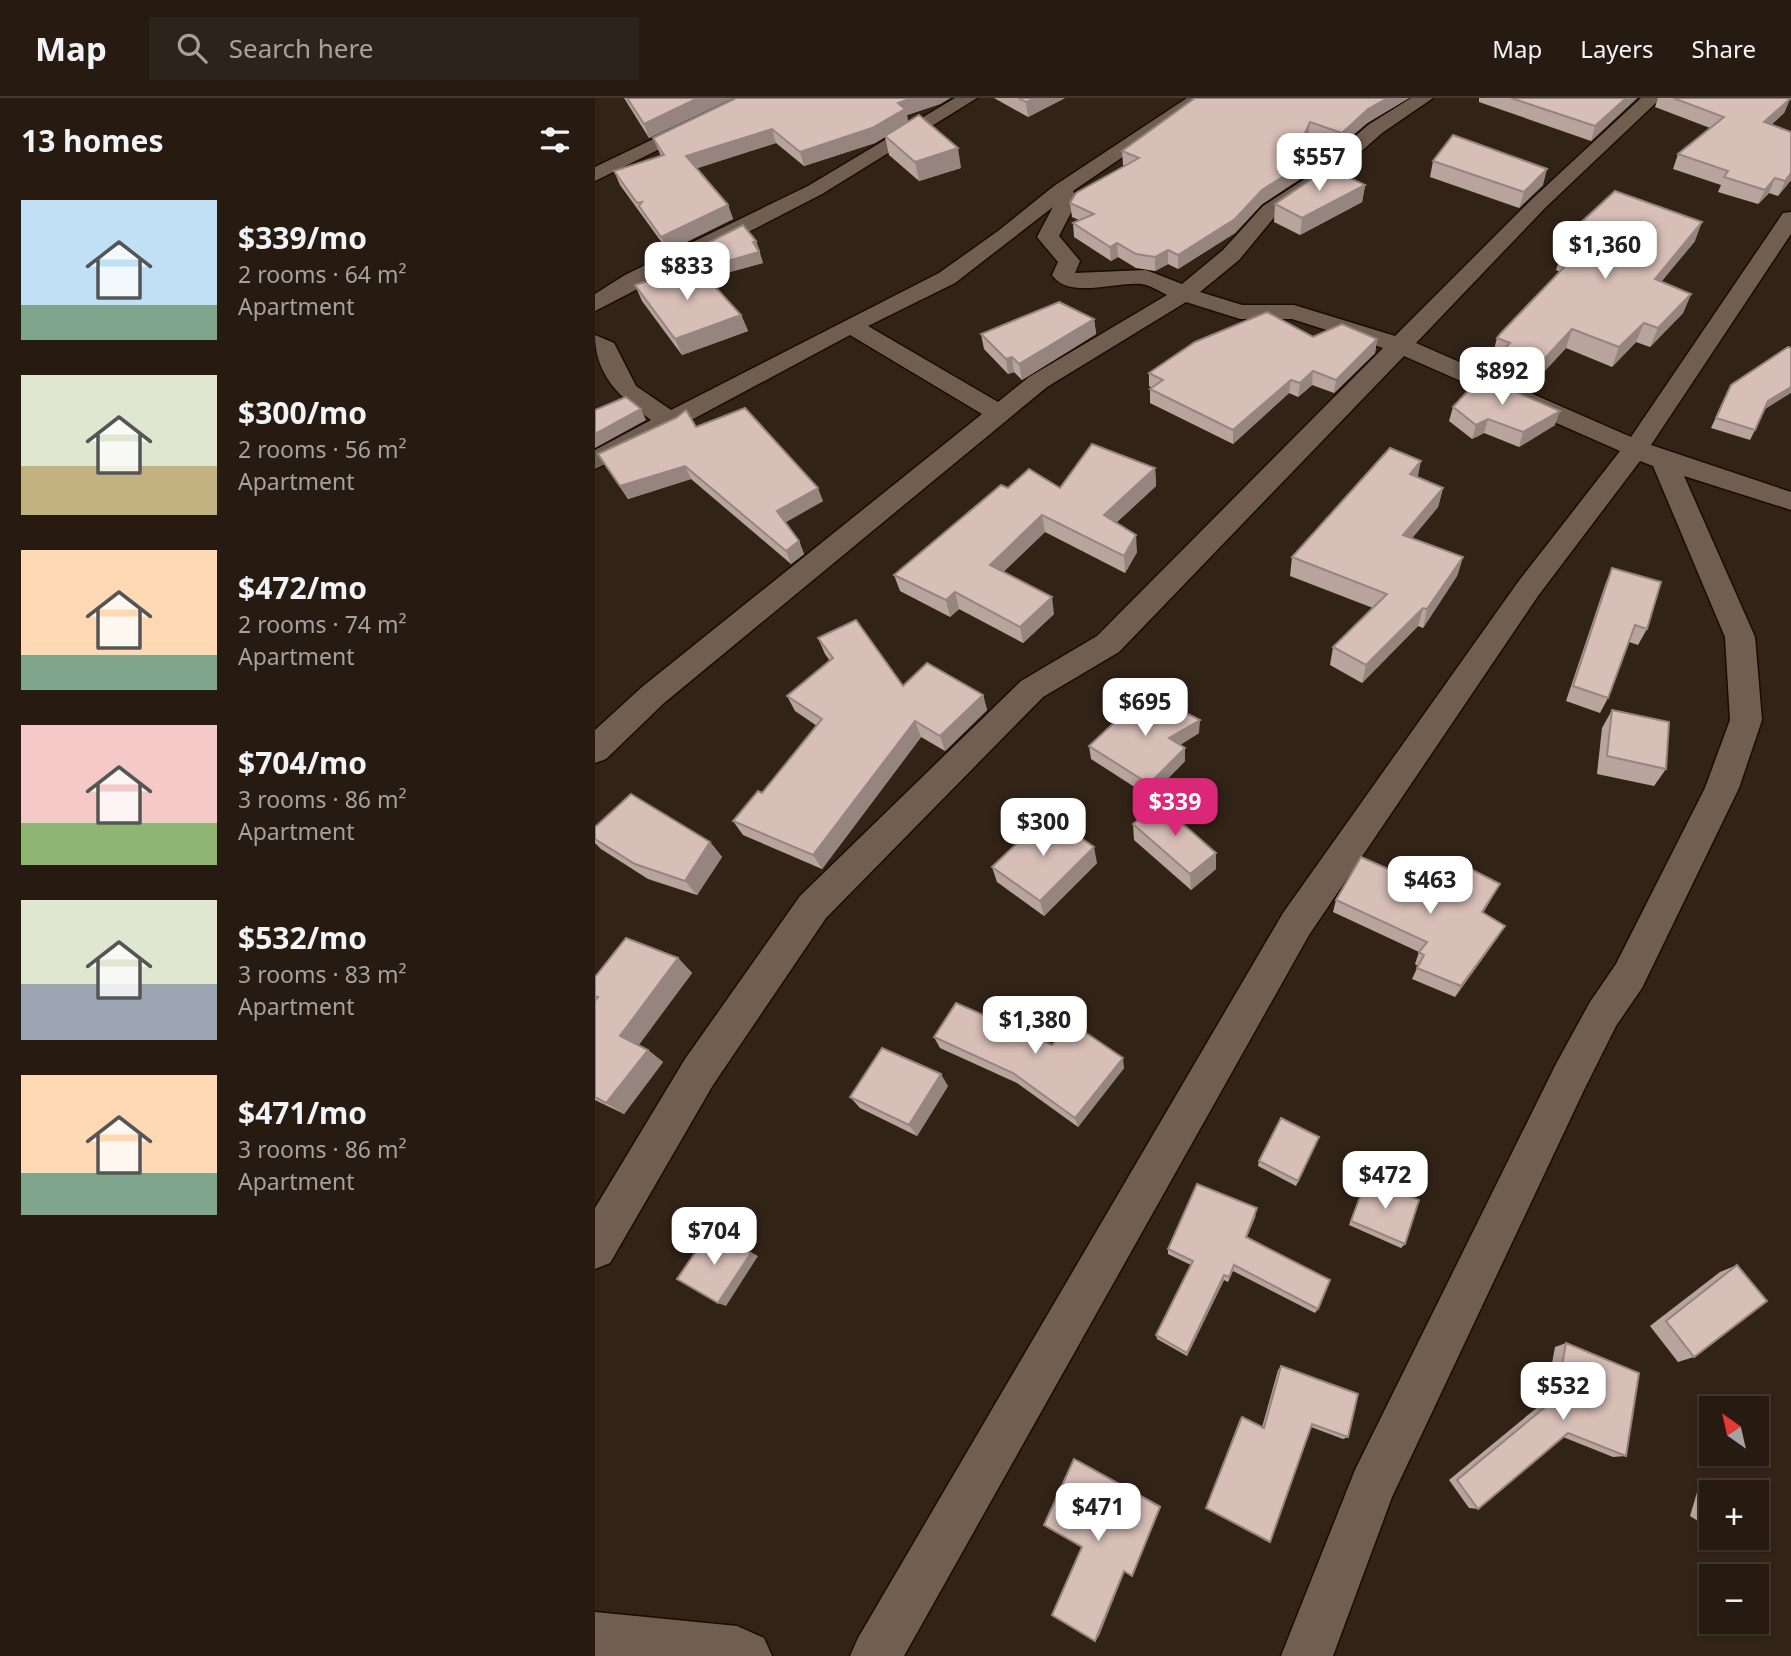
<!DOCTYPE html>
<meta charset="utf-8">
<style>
:root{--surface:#261a11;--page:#2e231a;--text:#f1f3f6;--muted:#a4a19f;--line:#423831;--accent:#db2777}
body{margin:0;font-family:"Noto Sans",sans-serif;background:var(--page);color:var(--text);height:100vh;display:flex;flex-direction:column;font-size:26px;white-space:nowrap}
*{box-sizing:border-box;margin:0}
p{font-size:23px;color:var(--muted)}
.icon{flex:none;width:38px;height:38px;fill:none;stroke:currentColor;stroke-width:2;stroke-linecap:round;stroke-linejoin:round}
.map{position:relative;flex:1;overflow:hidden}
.details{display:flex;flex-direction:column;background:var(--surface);width:595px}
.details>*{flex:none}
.needle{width:46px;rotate:326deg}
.fabs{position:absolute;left:1104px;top:1298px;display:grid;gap:14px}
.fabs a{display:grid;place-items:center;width:70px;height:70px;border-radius:0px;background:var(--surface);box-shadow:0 2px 5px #0004,0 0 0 2px var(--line);font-size:35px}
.price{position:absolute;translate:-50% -60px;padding:0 16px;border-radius:14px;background:#fff;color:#222;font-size:23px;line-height:46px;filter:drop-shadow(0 2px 4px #0008)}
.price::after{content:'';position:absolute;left:50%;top:42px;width:21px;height:16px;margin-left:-10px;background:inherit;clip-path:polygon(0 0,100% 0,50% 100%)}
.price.current{background:var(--accent);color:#fff}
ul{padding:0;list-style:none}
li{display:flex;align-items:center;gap:21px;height:175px;padding:0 21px}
li span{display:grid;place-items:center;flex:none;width:196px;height:140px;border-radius:0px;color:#555}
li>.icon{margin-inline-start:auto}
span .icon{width:84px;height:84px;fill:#fffc;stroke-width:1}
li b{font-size:30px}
h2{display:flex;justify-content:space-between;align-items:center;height:84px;padding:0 21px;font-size:30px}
header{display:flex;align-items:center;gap:42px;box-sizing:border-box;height:98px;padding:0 35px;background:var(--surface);border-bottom:2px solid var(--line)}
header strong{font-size:33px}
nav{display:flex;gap:38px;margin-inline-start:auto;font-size:24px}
.search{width:490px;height:63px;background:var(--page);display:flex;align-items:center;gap:18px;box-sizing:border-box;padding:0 24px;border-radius:0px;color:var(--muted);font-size:26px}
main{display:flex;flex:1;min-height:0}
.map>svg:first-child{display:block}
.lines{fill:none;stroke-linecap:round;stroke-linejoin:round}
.street-casing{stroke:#190c03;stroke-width:3}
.street{fill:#705f51;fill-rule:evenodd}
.wall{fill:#b9a39d}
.shaded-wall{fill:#96857f}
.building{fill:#d7beb6;stroke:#96857f;stroke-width:2}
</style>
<header>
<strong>Map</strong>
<div class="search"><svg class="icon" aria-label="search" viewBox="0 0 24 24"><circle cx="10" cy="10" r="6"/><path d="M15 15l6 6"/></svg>Search here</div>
<nav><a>Map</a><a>Layers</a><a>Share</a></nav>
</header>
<main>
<section class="details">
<h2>13 homes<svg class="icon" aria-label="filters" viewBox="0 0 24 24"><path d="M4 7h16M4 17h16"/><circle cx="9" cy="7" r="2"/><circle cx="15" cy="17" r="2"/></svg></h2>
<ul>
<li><span style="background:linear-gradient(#bfe0f5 75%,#7fa58c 0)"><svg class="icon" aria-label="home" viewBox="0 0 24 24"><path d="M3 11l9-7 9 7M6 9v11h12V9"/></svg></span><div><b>$339/mo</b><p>2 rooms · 64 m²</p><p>Apartment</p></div></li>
<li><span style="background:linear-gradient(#dfe7d0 65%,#c2b280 0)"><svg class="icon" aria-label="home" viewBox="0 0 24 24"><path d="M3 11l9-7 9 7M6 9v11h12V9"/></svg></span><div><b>$300/mo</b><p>2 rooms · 56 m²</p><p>Apartment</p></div></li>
<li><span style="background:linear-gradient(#ffd9b3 75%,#7fa58c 0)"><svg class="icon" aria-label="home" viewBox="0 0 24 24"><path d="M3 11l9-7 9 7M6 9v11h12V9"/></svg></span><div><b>$472/mo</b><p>2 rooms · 74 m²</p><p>Apartment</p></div></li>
<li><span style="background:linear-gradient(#f6c9c9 70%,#8fb573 0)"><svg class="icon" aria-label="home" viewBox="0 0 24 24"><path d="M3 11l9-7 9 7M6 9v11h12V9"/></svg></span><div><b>$704/mo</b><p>3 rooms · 86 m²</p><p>Apartment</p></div></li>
<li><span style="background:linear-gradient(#dfe7d0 60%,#9aa5b1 0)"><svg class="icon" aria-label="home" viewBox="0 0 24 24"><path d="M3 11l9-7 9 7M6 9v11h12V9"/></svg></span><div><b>$532/mo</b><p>3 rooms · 83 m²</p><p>Apartment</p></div></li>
<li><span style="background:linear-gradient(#ffd9b3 70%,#7fa58c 0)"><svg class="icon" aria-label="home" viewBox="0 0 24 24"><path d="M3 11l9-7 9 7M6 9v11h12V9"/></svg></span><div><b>$471/mo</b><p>3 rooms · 86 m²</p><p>Apartment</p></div></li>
</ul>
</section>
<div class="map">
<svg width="1196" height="1558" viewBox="0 0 1196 1558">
<rect width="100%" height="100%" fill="#322317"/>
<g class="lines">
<defs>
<g id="street">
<polygon points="144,0 168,0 0,83 0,69"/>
<polygon points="360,0 382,0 227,96 0,213 0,196 30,177 213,88"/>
<path d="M592,0H614L478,93L483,101L464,138L485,163L480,175L551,172L587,186L628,152L668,108L719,75L773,27L816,0H838L787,35L733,83L682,116L644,162L605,194L647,207H699L800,238L936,102L1046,0H1066L950,110L821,245L1036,339L1188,115L1196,114V136L1056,347L1196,394V412L1089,378L1160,539L1167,622L1144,690L1047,890L1021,928L989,992L797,1399L738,1558H686L760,1372L961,966L995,904L1021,866L1110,690L1135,622L1130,539L1058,368L1045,363L943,498L714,837L309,1558H255L263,1540L688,815L923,484L1025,353L809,258L524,554L448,599L231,820L118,987L15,1165L0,1171V1110L90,961L205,798L426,583L502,538L788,250L697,221H645L591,204L452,289L69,605L11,661L0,665V632L47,589L387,316L255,237L89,326L86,331L0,371V352L56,322C26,300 0,278 0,237L19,245L41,288L76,312L344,175L403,133L459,88ZM458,109L442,139L463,164L457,177C474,202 521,183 546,186C555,187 564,193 572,197L434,279L403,304L273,228L360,185Z"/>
<polygon points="0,1514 142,1528 169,1540 177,1558 0,1558"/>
</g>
</defs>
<use href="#street" class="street-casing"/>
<use href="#street" class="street"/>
</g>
<g class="wall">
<polygon points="29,0 138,0 54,40"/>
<polygon points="141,0 355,0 345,6 312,17 313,24 366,70 324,83 294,57 290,39 280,45 209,68 181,45 102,70 133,107 138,121 73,153 25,87 19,73 66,58 58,40"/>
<polygon points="399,0 470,0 433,19"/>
<polygon points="600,0 814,0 772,25 745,48 713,37 704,60 712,63 711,77 667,106 640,135 583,171 573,166 560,173 541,170 523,159 516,163 479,139 478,125 484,122 477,119 475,105 530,68 528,67 527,53"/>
<polygon points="884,0 1042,0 996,43 884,4"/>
<polygon points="1063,0 1194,0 1193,1 1195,1 1189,15 1176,27 1196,34 1196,82 1183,98 1174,95 1163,106 1123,94 1126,87 1078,71 1083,56 1115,30 1060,9"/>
<polygon points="838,63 948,87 924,110 835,79"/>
<polygon points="770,87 767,104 705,137 679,124 680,106"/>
<polygon points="980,130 1100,143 1066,184 1096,196 1088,215 1055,249 1041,244 1017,269 971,250 933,291 898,276 902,261 897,259 902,240 965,174 961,172 967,153 976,145"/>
<polygon points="161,143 168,165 112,180 146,217 153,233 87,257 47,203 40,187 86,172 81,161"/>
<polygon points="499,221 501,236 427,282 419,274 413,276 389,251 386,236"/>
<polygon points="718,239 782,241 780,255 739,295 717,287 703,299 694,295 638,346 555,305 555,291 557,290 554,288 554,275"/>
<polygon points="1136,287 1160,332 1155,342 1116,330"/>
<polygon points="858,309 960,327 924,349 889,335 877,341 854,323"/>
<polygon points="101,329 228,403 190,424 204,443 209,456 196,466 96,381 33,401 3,356"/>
<polygon points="560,370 561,388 521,425 542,454 530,475 450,434 408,474 459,516 428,545 364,511 355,519 305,493 299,477 413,390 465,390"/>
<polygon points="823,379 848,390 843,409 817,440 868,459 862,478 828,530 823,528 767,585 735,567 738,549 778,510 695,478 697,459"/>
<polygon points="1017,470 1052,531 1043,547 1034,544 1013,600 1005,615 971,603 1010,487"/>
<polygon points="223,540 308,588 388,597 392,612 350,653 326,639 227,771 148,737 138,723 167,695 222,628 200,613 192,598 235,563 230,556"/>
<polygon points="1017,612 1071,671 1059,688 1002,676 1007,630"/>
<polygon points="604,635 585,647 590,663 555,699 496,661 494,648"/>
<polygon points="538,726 621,755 621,771 596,792 539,742"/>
<polygon points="0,729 115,744 127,759 102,797 53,781 6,751 0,745"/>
<polygon points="502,765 449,818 402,784 397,769"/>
<polygon points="898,798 888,815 903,839 860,899 817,881 823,868 820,866 824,854 738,814 741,802"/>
<polygon points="83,860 97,875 43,947 53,952 68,964 29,1016 0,1002 0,879"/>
<polygon points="339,939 457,947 529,970 483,1029 422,985 345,950"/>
<polygon points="353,988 322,1038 265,1010 255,999"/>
<polygon points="722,1044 701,1088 663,1068 664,1063"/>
<polygon points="772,1080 810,1146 806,1150 754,1127"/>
<polygon points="661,1117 652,1139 723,1211 720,1215 638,1173 633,1184 629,1182 592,1258 562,1241 561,1237 596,1167 573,1156 573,1151"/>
<polygon points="1142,1167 1099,1259 1083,1264 1055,1228 1125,1174"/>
<polygon points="971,1245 1031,1358 1018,1359 968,1339 883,1411 874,1410 854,1382 950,1303 960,1249"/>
<polygon points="686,1268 753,1339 748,1341 716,1329 611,1410 645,1321 647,1319 667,1329 683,1272"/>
<polygon points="1106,1381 1115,1381 1116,1395 1116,1431 1095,1418"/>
</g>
<g class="shaded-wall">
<polygon points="103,0 138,0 54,40 49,26"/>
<polygon points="317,0 355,0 345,6 312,17 313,25 280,45 209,68 205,54 303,5"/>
<polygon points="440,0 470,0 433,19 431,4"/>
<polygon points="793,0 814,0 772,25 745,48 747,35 773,11"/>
<polygon points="1031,0 1042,0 996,43 1000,28"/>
<polygon points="1195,1 1189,15 1163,38 1169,24"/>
<polygon points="715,24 713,37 700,71 712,63 711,77 667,106 640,135 583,171 583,157 667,92 700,58"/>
<polygon points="177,31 181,45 97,72 91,58"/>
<polygon points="363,50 366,70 324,83 320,64"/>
<polygon points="952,71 948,87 924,110 929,94"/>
<polygon points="1196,75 1196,82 1183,98 1190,83"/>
<polygon points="1180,80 1174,95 1163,106 1170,92"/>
<polygon points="770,87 767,104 705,137 707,120"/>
<polygon points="133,107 138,121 73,153 66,139"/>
<polygon points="1107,124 1100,143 1052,200 1060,181"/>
<polygon points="161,143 165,153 162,154 158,144"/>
<polygon points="522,145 523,159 516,163 515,149"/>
<polygon points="573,152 573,166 560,173 560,159"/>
<polygon points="164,154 168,165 95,185 91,175"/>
<polygon points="1096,196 1088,215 1055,249 1063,230"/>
<polygon points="146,217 153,233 87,257 80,241"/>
<polygon points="499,221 501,236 427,282 424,266"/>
<polygon points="1049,225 1041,244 1017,269 1024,249"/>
<polygon points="977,231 971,250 933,291 939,272"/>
<polygon points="782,241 780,255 739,295 741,282"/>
<polygon points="417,259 419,274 413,276 411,261"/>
<polygon points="718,273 717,287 703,299 705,285"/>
<polygon points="696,282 694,295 638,346 638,332"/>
<polygon points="1196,289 1196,295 1167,313 1173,303"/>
<polygon points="46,311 51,322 0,350 0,336"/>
<polygon points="965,313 960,327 924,349 928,334"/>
<polygon points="893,321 889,335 877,341 881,327"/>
<polygon points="826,363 822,383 815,376"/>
<polygon points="90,368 96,381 33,401 25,388"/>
<polygon points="560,370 561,388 511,434 509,417"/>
<polygon points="223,390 228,403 188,426 182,413"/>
<polygon points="848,390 843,409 804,456 808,437"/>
<polygon points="447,417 450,434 398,484 395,467"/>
<polygon points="541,437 542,454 530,475 529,458"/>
<polygon points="204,443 209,456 196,466 191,453"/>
<polygon points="868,459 862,478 828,530 832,511"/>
<polygon points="360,494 364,511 355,519 351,502"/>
<polygon points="457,499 459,516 428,545 425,529"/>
<polygon points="828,510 823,528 767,585 771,567"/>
<polygon points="388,597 392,612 350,653 345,638"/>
<polygon points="605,622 604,635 575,653 574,640"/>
<polygon points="320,623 326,639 227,771 218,757"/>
<polygon points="590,650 590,663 555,699 554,686"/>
<polygon points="115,744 127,759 102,797 90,783"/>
<polygon points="499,749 502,765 449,818 445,803"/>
<polygon points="621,755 621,771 596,792 595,776"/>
<polygon points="910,828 903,839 860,899 866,888"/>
<polygon points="83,860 97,875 41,951 25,938"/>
<polygon points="53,952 68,964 29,1016 11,1005"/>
<polygon points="528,960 529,970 483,1029 480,1020"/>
<polygon points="346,976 353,988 322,1038 314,1027"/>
<polygon points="115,1133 163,1158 131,1208 123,1205"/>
<polygon points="629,1177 629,1182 592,1258 592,1255"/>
<polygon points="479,1361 483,1362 566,1408 537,1478"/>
<polygon points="531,1470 504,1538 500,1543 529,1473"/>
</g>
<g class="building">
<polygon points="32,0 103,0 49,26"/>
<polygon points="141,0 317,0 303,5 310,11 277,30 205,54 177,31 91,58 133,107 66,139 44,108 47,104 42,105 19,73 69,57 58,40"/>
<polygon points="423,0 440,0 431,4"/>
<polygon points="600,0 793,0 773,11 747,35 715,24 700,58 712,63 667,92 640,121 583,157 573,152 560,159 541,156 522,145 515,149 478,125 499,116 475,105 481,95 544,60 527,53"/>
<polygon points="916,0 1031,0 1000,28"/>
<polygon points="1078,0 1191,0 1195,1 1169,24 1196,34 1196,75 1190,83 1180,80 1170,92 1129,79 1133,73 1083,56 1129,19"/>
<polygon points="324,17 363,50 320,64 290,38"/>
<polygon points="858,37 952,71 929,94 838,63"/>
<polygon points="733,70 770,87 707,120 680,106"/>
<polygon points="1020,93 1107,124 1060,181 1096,196 1063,230 1049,225 1024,249 977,231 939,272 903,257 915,245 902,240 906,235 980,158 967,153 988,133 980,130"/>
<polygon points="148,127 161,143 158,144 164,154 104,171 101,168 89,172 81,161"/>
<polygon points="101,168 146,217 80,241 40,187"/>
<polygon points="464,204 499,221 424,266 417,259 411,261 386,236"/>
<polygon points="672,214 718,239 747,226 782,241 741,282 718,273 705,285 696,282 638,332 555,291 568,282 554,275 600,244"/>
<polygon points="1193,249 1196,250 1196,289 1173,303 1160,332 1121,320 1136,287"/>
<polygon points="886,279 965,313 928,334 893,321 881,327 858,309"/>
<polygon points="31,299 46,311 0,336 0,312"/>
<polygon points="150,310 223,390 182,413 204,443 191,453 90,368 25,388 3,356 81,320 91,312 101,329"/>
<polygon points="497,346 560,370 509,417 541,437 529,458 447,417 395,467 457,499 425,529 360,494 351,502 299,477 406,387 413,390 434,371 465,390"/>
<polygon points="795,350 826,363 815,376 848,390 808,437 868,459 832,511 828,510 771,567 738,549 792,496 697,459"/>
<polygon points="1017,470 1066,484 1052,531 1040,527 1013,600 978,588"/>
<polygon points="261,522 308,588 332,565 388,597 345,638 320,623 218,757 138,723 163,693 167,695 227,621 192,598 238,560 223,540"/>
<polygon points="551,595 605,622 574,640 590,650 554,686 494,648"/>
<polygon points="1017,612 1074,624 1071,671 1012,658"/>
<polygon points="36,696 115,744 90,783 40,766 0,741 0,729"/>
<polygon points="564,705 621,755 595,776 538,726"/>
<polygon points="452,717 499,749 445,803 397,769"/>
<polygon points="766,759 856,799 874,770 905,786 887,814 910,828 866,888 822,870 829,857 824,854 832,844 741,802"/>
<polygon points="31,840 83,860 25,938 53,952 11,1005 0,999 0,903 3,899 0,898 0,879"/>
<polygon points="361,905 457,947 475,924 528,960 480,1020 418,975 339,939"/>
<polygon points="287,950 346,976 314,1027 255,999"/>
<polygon points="686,1020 724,1039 703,1083 664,1063"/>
<polygon points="772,1080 824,1102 810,1146 756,1123"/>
<polygon points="602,1086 662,1110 651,1139 735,1182 723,1211 639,1167 634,1179 629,1177 592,1255 561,1237 598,1163 573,1151"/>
<polygon points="115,1133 156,1155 123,1205 82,1181"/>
<polygon points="1142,1167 1172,1203 1099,1259 1071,1223"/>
<polygon points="971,1245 1044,1275 1031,1358 973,1335 883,1411 862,1382 961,1300"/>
<polygon points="686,1268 763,1296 753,1339 717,1326 675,1444 611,1410 647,1319 669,1330"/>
<polygon points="479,1361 565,1409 537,1478 529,1473 500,1543 457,1517 487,1449 449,1427"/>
<polygon points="1115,1381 1137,1395 1116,1395 1116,1426 1104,1418"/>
</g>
</svg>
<div class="fabs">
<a><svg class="needle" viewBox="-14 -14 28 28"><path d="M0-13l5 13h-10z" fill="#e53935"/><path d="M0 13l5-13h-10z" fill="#a4a19f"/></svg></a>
<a>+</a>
<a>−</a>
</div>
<b class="price" style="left:724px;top:95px">$557</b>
<b class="price" style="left:1010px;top:183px">$1,360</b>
<b class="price" style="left:92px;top:204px">$833</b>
<b class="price" style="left:907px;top:309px">$892</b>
<b class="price" style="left:550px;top:640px">$695</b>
<b class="price current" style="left:580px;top:740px">$339</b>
<b class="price" style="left:448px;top:760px">$300</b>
<b class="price" style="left:835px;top:818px">$463</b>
<b class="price" style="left:440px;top:958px">$1,380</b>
<b class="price" style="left:790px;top:1113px">$472</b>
<b class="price" style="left:119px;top:1169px">$704</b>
<b class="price" style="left:968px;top:1324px">$532</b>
<b class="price" style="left:503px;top:1445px">$471</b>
</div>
</main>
